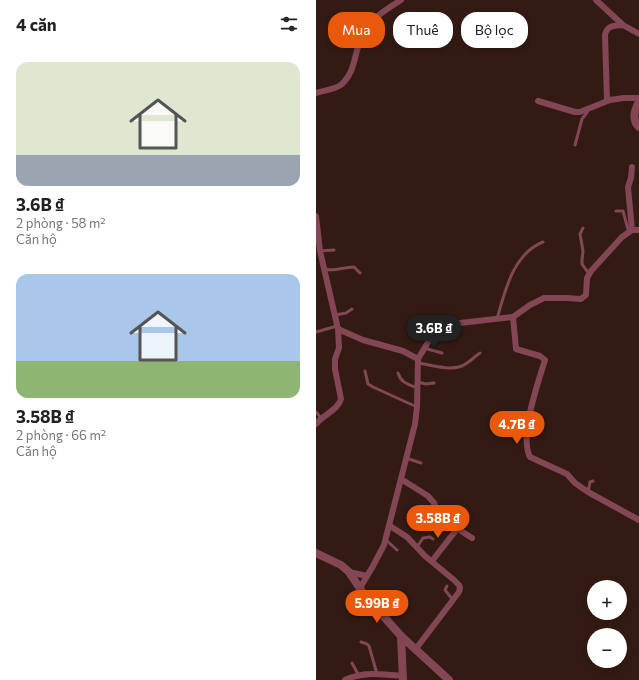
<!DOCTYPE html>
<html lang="vi">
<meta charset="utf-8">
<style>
:root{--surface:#fff;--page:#f2f2f2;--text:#202124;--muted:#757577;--accent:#ea580c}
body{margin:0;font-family:Commissioner,sans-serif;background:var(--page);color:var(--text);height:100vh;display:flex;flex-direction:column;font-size:15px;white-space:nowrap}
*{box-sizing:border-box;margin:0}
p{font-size:13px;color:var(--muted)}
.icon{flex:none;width:22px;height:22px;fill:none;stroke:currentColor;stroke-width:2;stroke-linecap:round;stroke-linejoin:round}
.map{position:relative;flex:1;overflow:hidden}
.sheet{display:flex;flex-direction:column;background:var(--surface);width:316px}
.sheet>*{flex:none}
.guide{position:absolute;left:12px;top:12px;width:251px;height:36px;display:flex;gap:8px}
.buttons{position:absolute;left:271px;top:580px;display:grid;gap:8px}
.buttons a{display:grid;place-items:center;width:40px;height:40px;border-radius:50%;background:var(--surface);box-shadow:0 2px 6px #0003;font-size:20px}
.price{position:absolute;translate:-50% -34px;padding:0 9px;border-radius:14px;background:var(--accent);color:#fff;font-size:13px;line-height:26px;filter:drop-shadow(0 1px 2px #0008)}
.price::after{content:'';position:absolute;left:50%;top:24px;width:12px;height:9px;margin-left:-6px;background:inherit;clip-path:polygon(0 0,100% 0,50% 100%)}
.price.on{background:#222;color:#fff}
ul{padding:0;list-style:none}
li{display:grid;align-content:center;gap:8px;height:212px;padding:0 16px}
li span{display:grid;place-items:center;height:124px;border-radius:12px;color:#555}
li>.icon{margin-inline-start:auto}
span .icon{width:72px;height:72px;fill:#fffc;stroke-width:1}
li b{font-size:17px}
h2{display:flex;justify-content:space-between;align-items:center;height:48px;padding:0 16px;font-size:17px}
.pill{padding:0 14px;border-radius:16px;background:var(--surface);box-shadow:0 2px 6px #0003;font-size:14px;line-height:36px}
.pill.on{background:var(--accent);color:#fff}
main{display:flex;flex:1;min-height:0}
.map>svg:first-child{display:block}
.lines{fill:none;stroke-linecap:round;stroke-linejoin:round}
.service{stroke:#824654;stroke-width:3}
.minor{stroke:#824654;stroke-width:6}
.tertiary{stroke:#824654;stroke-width:8}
</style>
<main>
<section class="sheet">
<h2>4 căn<svg class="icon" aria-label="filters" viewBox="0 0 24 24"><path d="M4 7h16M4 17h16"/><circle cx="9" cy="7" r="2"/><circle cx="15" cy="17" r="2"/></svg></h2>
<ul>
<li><span style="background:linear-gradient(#dfe7d0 75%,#9aa5b1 0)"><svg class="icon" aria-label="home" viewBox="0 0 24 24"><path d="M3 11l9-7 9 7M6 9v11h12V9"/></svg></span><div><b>3.6B ₫</b><p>2 phòng · 58 m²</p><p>Căn hộ</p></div></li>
<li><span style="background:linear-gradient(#a9c7e8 70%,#8fb573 0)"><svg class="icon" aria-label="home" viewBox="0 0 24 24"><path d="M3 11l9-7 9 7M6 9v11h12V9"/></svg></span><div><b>3.58B ₫</b><p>2 phòng · 66 m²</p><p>Căn hộ</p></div></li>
</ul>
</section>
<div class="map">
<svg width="323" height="680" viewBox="0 0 323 680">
<rect width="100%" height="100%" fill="#331b13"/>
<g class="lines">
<g class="service">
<polyline points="259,145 266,119 272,111"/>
<polyline points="300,211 307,211 313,233"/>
<polyline points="267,228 264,234 267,251 266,260 266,264 273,274"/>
<polyline points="4,251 18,250"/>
<path d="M8,269C20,272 26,267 38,267L44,273"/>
<polyline points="19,315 30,313 36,309"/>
<path d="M181,319C189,291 197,254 227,242"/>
<polyline points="0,332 21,326"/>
<polyline points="108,348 126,353"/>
<path d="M102,363C117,365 138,373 151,363C156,360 159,356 164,353"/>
<polyline points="49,371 52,384 57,387 101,407"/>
<path d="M82,373C85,383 92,384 101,388"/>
<polyline points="101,382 110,384 118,383"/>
<polyline points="0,412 5,418"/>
<polyline points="90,458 105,463"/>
<polyline points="272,492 274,482 277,481"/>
<polyline points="70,540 81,550"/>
<polyline points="101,547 107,538 114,537 117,539"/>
<polyline points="131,586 129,590 137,600"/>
<polyline points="45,642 51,644 53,646 61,674"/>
<polyline points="36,663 43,676"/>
</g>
<g class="minor">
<polyline points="280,0 307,25 323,34"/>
<path d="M0,93C8,90 19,90 26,84C38,73 38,58 43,44C50,21 66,12 85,0"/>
<polyline points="222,101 259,112 264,112 294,100 307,98 323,98"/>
<path d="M291,101L289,35C291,25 298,26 307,25"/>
<polyline points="316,167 315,178 312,187 316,230"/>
<path d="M0,216L4,251L22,329L23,348L19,359V369L25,399C22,410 7,415 0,424"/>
<path d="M197,317L200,349L224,356L229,360C222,383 203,436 214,457L251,474L259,483L272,492L323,520"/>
<polyline points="22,329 47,340 87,351 102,359"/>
<polyline points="85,479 112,496 118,503 122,512 139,527 156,538"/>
<polyline points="74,526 91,537 109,556 138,580 143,585 144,588 143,592 99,650"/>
<polyline points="116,561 141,529"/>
<polyline points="33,572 51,576"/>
<polyline points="44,588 57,566 68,545 99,424 101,407 102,359 117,334 123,329 144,323 197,317 214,305 228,298 251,298 265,299 270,295 271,278 275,271 306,237 316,230 323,230"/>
<path d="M29,680C47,671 67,674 87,676"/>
</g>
<g class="tertiary">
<path d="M323,101C319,110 315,119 323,127"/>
<polyline points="0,553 25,565 33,572 47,593 85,636 133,680"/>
<polyline points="85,636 87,680"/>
</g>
</g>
</svg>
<div class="buttons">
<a>+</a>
<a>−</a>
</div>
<b class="price on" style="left:118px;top:349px">3.6B ₫</b>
<b class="price" style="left:201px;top:445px">4.7B ₫</b>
<b class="price" style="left:122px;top:539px">3.58B ₫</b>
<b class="price" style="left:61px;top:624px">5.99B ₫</b>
<div class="guide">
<a class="pill on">Mua</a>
<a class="pill">Thuê</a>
<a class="pill">Bộ lọc</a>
</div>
</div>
</main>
